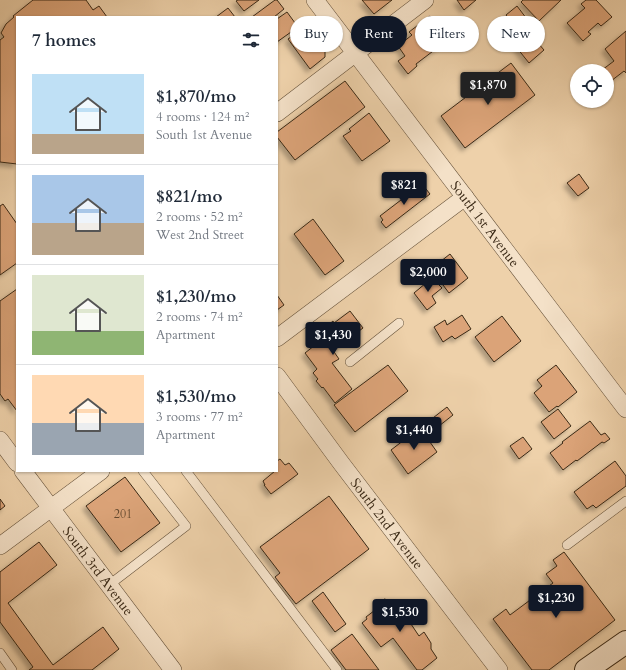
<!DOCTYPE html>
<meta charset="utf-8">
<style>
:root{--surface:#fff;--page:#f2f2f3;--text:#1f2937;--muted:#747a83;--line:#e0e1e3;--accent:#111827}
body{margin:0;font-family:Cardo,serif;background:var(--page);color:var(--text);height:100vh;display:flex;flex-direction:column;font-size:15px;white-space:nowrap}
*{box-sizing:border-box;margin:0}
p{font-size:13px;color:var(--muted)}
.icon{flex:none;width:22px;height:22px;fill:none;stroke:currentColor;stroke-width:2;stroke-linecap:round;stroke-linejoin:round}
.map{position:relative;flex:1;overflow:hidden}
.side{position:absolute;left:16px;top:16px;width:262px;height:456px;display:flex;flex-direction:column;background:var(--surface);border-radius:0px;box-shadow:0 1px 3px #0004}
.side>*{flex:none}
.top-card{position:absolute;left:290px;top:16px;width:276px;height:36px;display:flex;gap:8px}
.buttons{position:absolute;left:570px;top:64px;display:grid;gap:8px}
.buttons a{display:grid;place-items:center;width:44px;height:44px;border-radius:50%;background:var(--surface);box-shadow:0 1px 3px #0004;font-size:20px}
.price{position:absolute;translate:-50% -34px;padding:0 9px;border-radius:4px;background:var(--accent);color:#fff;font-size:13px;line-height:26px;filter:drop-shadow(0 1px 2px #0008)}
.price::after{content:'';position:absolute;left:50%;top:24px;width:12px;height:9px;margin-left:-6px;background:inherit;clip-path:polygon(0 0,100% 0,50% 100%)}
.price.on{background:#222;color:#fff}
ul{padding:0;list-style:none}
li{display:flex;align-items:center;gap:12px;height:100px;padding:0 16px}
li+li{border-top:1px solid var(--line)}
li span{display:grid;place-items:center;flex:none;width:112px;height:80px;border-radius:0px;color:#555}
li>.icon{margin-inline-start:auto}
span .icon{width:48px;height:48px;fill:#fffc;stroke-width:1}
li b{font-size:17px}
h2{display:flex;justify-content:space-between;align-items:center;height:48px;padding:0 16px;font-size:17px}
.tag{padding:0 14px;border-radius:18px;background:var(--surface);box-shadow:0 1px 3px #0004;font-size:14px;line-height:36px}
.tag.on{background:var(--accent);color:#fff}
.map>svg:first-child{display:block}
.building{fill:#dba378;stroke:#3a2916;filter:url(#shadow)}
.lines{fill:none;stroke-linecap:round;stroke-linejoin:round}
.lane-casing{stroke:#67533b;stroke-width:10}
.street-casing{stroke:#67533b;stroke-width:18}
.secondary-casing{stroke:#3a2916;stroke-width:24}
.lane{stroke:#f4e1c8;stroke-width:9}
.street{stroke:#f4e1c8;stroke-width:17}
.secondary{stroke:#f4e1c8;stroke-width:22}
.labels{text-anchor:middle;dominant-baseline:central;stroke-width:4;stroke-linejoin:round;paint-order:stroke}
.number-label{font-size:12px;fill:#62482e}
.street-label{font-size:14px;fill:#3a2916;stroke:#f4e1c8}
</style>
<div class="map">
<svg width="626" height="670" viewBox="0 0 626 670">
<defs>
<filter id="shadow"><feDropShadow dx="-3.5" dy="3.5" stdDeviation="2" flood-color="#0004"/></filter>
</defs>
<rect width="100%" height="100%" fill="#eed1aa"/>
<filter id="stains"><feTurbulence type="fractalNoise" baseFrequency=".005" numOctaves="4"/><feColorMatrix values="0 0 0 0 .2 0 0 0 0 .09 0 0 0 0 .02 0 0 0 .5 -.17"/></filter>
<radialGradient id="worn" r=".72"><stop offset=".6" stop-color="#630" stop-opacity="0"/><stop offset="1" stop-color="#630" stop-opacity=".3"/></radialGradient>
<g class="building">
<polygon points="33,0 86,0 93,10 99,6 107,17 17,17 17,164 0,162 0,40 4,37 1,33 6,24 14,17 13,16"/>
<polygon points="238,0 259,0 244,11 236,1"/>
<polygon points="275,0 277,0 284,9 274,17 252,17"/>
<polygon points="362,0 392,0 374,14"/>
<polygon points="457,0 476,0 464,10"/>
<polygon points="523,0 561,0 539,21 521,2"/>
<polygon points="586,0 596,0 612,17 601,26 598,23 588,32 591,34 583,41 567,23 585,8 581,4"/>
<polygon points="517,6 533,27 523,35 506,15"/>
<polygon points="228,8 235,17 216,17"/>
<polygon points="287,12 298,27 277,42 277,19"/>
<polygon points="430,16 449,39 416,64 417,66 408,74 398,61 405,56 398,46 412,35 409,32"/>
<polygon points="305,24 325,51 325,57 310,69 288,39 294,35 293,33"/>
<polygon points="626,31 626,73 624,71 611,81 607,76 607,71 603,71 602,70 614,61 605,49"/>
<polygon points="532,36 544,50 529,63 517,48"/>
<polygon points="511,63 535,95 465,148 441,116"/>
<polygon points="345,81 365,107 295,160 277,137 277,132"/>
<polygon points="369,113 390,141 362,161 343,136 351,131 349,129"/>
<polygon points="579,174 589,188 578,196 567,183"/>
<polygon points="422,184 430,194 386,228 381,222 383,220 380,216"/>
<polygon points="3,204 17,224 17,263 0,275 0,206"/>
<polygon points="313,219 344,261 325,275 294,234"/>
<polygon points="450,254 468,278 449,293 431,269"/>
<polygon points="432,278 442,288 432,296 436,303 427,310 414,293"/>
<polygon points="17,289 17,411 8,399 5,401 0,394 0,301"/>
<polygon points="277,295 284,305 277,310"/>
<polygon points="350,311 363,328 347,340 346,338 332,349 339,359 332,363 352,389 335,403 323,387 322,388 316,381 318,379 313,373 317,369 305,353 324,338 321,334 328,328 327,326 333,321 334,323"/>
<polygon points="462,315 471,329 455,339 452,336 443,342 434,327 445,320 447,325"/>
<polygon points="502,316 521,341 494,362 475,337"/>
<polygon points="388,365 408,391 355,432 334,405"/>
<polygon points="556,365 577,392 558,407 557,406 549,412 534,393 542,386 537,380"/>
<polygon points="447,407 453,415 430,433 424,425"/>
<polygon points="558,409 571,426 554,439 541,422"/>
<polygon points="590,421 601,435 605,433 610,439 604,443 602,442 577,461 576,460 563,470 550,453 563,443 562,442"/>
<polygon points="421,427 426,434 425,435 437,452 408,474 391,450"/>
<polygon points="523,437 532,449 519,459 510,446"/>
<polygon points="280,459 285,465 289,463 298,474 271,494 264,485 265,485 263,481 275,471 277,471 277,461"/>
<polygon points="615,461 626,476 626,486 596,508 593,505 587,509 574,492"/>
<polygon points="125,477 160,523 121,552 86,506"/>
<polygon points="329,496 369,549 296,604 275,577 280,573 260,547"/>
<polygon points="0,499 5,506 0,510"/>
<polygon points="39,542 57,565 8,603 53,665 103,627 119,649 92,670 29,670 33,667 0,622 0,572"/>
<polygon points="564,552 615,620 549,670 532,670 493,619 506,609 510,615 553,583 546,574 557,566 553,560"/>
<polygon points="323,592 346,624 335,632 312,601"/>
<polygon points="384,599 393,601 394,603 397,600 414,622 411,624 419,636 424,632 431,643 431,649 437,658 422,670 417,670 393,638 381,647 362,623 367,619 366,617 383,604"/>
<polygon points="352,634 379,670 346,670 331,650"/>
</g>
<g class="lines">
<defs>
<g id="lane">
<polyline points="350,362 399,323"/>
<polyline points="186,471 337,670"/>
<polyline points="567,545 626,501"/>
<polyline points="109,585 186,526 143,471"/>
<polyline points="0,653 12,670"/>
</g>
<g id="street">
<path id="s1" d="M315,0L626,409"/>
<polyline points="277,113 425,0"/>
<polyline points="277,338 465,197"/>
<path id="s2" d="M277,376L341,463L499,670"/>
<polyline points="0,440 17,463"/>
<path id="s3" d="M23,471L173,670"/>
<polyline points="0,546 101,471"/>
</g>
<polyline id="secondary" points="586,670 626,642"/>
</defs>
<use href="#lane" class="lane-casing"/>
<use href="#street" class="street-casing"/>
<use href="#secondary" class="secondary-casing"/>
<use href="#lane" class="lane"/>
<use href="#street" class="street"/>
<use href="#secondary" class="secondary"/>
</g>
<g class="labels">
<g class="number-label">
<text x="123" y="514">201</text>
</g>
<g class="street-label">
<text stroke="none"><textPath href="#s1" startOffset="281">South 1st Avenue</textPath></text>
<text stroke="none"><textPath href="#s2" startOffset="184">South 2nd Avenue</textPath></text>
<text stroke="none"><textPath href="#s3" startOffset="125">South 3rd Avenue</textPath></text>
</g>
</g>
<rect width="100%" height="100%" filter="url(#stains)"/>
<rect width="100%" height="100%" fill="url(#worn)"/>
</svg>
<div class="buttons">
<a><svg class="icon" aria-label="locate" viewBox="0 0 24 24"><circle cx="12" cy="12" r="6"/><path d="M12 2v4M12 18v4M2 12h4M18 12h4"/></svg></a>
</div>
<b class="price on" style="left:488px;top:106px">$1,870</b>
<b class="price" style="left:404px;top:206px">$821</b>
<b class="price" style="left:428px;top:293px">$2,000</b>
<b class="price" style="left:333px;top:356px">$1,430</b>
<b class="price" style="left:414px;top:451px">$1,440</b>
<b class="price" style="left:556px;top:619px">$1,230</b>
<b class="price" style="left:400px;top:633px">$1,530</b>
<div class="top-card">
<a class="tag">Buy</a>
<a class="tag on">Rent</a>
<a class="tag">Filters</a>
<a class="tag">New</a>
</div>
<section class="side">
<h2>7 homes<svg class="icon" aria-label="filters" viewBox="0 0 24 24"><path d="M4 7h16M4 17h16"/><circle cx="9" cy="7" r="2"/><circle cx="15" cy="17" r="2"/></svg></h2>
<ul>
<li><span style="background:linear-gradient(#bfe0f5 75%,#b9a48a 0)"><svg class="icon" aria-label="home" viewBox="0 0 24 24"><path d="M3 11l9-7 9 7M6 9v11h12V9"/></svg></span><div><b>$1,870/mo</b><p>4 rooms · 124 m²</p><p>South 1st Avenue</p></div></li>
<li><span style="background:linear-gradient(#a9c7e8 60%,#b9a48a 0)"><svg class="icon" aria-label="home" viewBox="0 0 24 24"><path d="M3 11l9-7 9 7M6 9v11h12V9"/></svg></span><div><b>$821/mo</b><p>2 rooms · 52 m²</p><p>West 2nd Street</p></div></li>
<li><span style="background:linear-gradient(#dfe7d0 70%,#8fb573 0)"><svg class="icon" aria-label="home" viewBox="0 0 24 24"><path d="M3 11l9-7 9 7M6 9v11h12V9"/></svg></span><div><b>$1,230/mo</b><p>2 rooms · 74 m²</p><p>Apartment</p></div></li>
<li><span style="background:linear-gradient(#ffd9b3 60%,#9aa5b1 0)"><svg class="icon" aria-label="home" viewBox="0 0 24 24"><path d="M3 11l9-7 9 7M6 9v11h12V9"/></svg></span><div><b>$1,530/mo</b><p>3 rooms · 77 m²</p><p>Apartment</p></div></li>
</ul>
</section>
</div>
